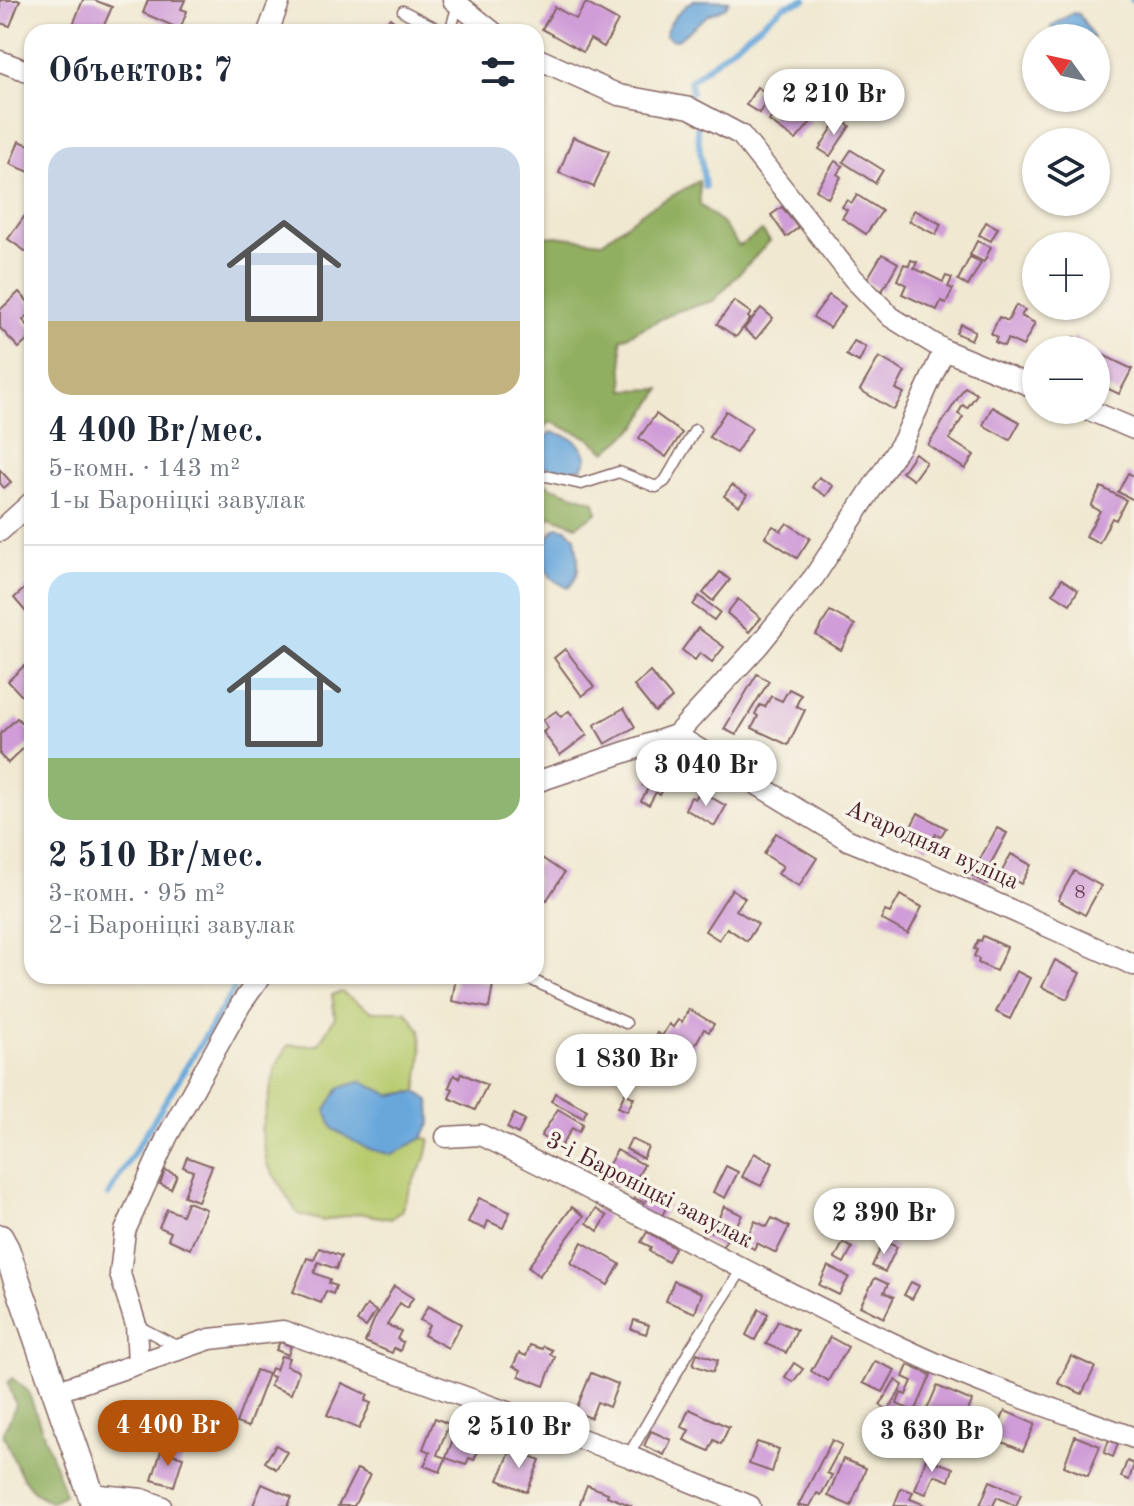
<!DOCTYPE html>
<html lang="ru">
<meta charset="utf-8">
<style>
:root{--surface:#fff;--page:#f6f6f7;--text:#1f2937;--muted:#747a83;--line:#e0e1e3;--accent:#b45309}
body{margin:0;font-family:"Old Standard TT",serif;background:var(--page);color:var(--text);height:100vh;display:flex;flex-direction:column;font-size:30px;white-space:nowrap}
*{box-sizing:border-box;margin:0}
p{font-size:26px;color:var(--muted)}
.icon{flex:none;width:44px;height:44px;fill:none;stroke:currentColor;stroke-width:2;stroke-linecap:round;stroke-linejoin:round}
.map{position:relative;flex:1;overflow:hidden}
.details{position:absolute;left:24px;top:24px;width:520px;height:960px;display:flex;flex-direction:column;background:var(--surface);border-radius:24px;box-shadow:0 2px 6px #0004}
.details>*{flex:none}
.needle{width:52px;rotate:303deg}
.fabs{position:absolute;left:1022px;top:24px;display:grid;gap:16px}
.fabs a{display:grid;place-items:center;width:88px;height:88px;border-radius:50%;background:var(--surface);box-shadow:0 2px 6px #0004;font-size:40px}
.price{position:absolute;translate:-50% -68px;padding:0 18px;border-radius:28px;background:#fff;color:#222;font-size:26px;line-height:52px;filter:drop-shadow(0 2px 4px #0008)}
.price::after{content:'';position:absolute;left:50%;top:48px;width:24px;height:18px;margin-left:-12px;background:inherit;clip-path:polygon(0 0,100% 0,50% 100%)}
.price.on{background:var(--accent);color:#fff}
ul{padding:0;list-style:none}
li{display:grid;align-content:center;gap:16px;height:424px;padding:0 24px}
li+li{border-top:2px solid var(--line)}
li span{display:grid;place-items:center;height:248px;border-radius:24px;color:#555}
li>.icon{margin-inline-start:auto}
span .icon{width:144px;height:144px;fill:#fffc;stroke-width:1}
li b{font-size:34px}
h2{display:flex;justify-content:space-between;align-items:center;height:96px;padding:0 24px;font-size:34px}
.map>svg:first-child{display:block}
.green{fill:#b7cb6e;stroke:#80754c;stroke-width:2}
.forest{fill:#91af61;stroke:#6e6746;stroke-width:2}
.water{fill:#69a7db;stroke:#5a6383;stroke-width:2}
.lines{fill:none;stroke-linecap:round;stroke-linejoin:round}
.stream{stroke:#69a7db;stroke-width:6}
.building{fill:#d09dd8}
.service-casing{stroke:#846565;stroke-width:13}
.minor-casing{stroke:#846565;stroke-width:23}
.secondary-casing{stroke:#846565;stroke-width:29}
.service{stroke:#fff;stroke-width:10}
.minor{stroke:#fff;stroke-width:20}
.secondary{stroke:#fff;stroke-width:26}
.labels{text-anchor:middle;dominant-baseline:central;stroke-width:7;stroke-linejoin:round;paint-order:stroke}
.number-label{font-size:20px;fill:#6c3e56}
.street-label{font-size:24px;fill:#4a1f2b;stroke:#f7f3e8}
</style>
<div class="map">
<svg width="1134" height="1506" viewBox="0 0 1134 1506">
<rect width="100%" height="100%" fill="#f7f3e8"/>
<filter id="ink" filterUnits="userSpaceOnUse"><feTurbulence type="fractalNoise" baseFrequency=".0125" numOctaves="2"/><feDisplacementMap in="SourceGraphic" scale="16" xChannelSelector="R" yChannelSelector="G"/><feConvolveMatrix kernelMatrix="1 2 1 2 8 2 1 2 1" color-interpolation-filters="sRGB"/></filter>
<filter id="wash" filterUnits="userSpaceOnUse"><feTurbulence type="fractalNoise" baseFrequency=".006" numOctaves="4" result="noise"/><feDisplacementMap in="SourceGraphic" scale="32" xChannelSelector="R" yChannelSelector="G"/><feGaussianBlur stdDeviation="1.8" result="paint"/><feColorMatrix in="noise" values="0 0 0 0 0 0 0 0 0 0 0 0 0 0 0 0 0 1.4 0 .05"/><feComposite in="paint" operator="in"/></filter>
<g filter="url(#wash)">
<rect width="100%" height="100%" fill="#f0e8d0"/>
<polygon class="green" points="341,992 371,1011 406,1011 420,1030 422,1054 417,1092 390,1095 392,1155 422,1138 430,1139 426,1158 411,1185 401,1211 391,1219 359,1213 323,1221 298,1214 267,1164 261,1130 276,1066 288,1045 318,1045 335,1017 332,995"/>
<g class="forest">
<polygon points="699,181 700,205 721,222 739,246 762,231 770,241 713,301 677,311 621,339 624,390 661,389 637,426 606,452 589,438 551,422 536,432 536,238 556,236 602,242 644,211"/>
<polygon points="536,473 549,486 595,502 597,513 576,526 551,516 536,535"/>
<path d="M12,1378L28,1391L65,1494L51,1502C22,1490 14,1460 3,1433L16,1405L8,1383Z"/>
</g>
<g class="water">
<path d="M694,0L729,1L726,7L708,15L679,39L673,40L665,35C670,20 680,9 694,0Z"/>
<polygon points="1073,13 1079,14 1094,38 1056,38 1051,26"/>
<path d="M551,432C571,436 580,440 587,458L582,468L559,471L536,463V448Z"/>
<path d="M557,527L567,529L575,537C577,555 584,574 568,588C563,585 555,582 551,577C538,562 542,539 557,527Z"/>
<polygon points="362,1081 390,1095 417,1092 430,1101 431,1123 422,1138 392,1155 366,1148 333,1129 326,1110 339,1088"/>
</g>
<g class="lines">
<g class="stream">
<polyline points="1132,0 1134,2"/>
<polyline points="692,93 690,81 784,6 805,0"/>
<polyline points="697,128 705,187"/>
<polyline points="108,1195 242,976"/>
</g>
</g>
<g id="blocks">
<g class="building">
<polygon points="0,0 20,0 10,26 0,23"/>
<polygon points="83,0 94,0 112,7 101,32 70,32"/>
<polygon points="148,0 185,0 181,9 187,11 180,29 143,13"/>
<polygon points="586,3 618,21 604,47 590,39 583,52 542,29 555,7 576,19"/>
<polygon points="390,18 407,32 378,32"/>
<polygon points="792,83 810,95 800,109 782,97"/>
<polygon points="757,87 770,95 759,113 746,105"/>
<polygon points="782,102 811,122 796,140 769,121"/>
<polygon points="838,119 850,126 830,156 819,149"/>
<polygon points="573,137 609,151 594,187 559,173"/>
<polygon points="19,141 32,146 32,173 10,164"/>
<polygon points="851,150 883,170 875,183 843,162"/>
<polygon points="835,161 843,166 837,174 841,177 828,198 816,190"/>
<polygon points="857,195 882,211 866,234 842,218 847,210 842,207 847,200 852,203"/>
<polygon points="32,206 32,247 28,253 8,239"/>
<polygon points="782,207 798,228 786,237 771,215"/>
<polygon points="914,210 941,224 936,235 909,221"/>
<polygon points="986,222 998,228 991,241 979,235"/>
<polygon points="977,241 991,247 984,262 970,255"/>
<polygon points="882,254 898,263 882,291 866,281"/>
<polygon points="970,257 981,263 968,286 958,280"/>
<polygon points="911,260 917,262 914,268 943,282 946,276 952,278 948,287 953,289 946,303 941,301 937,310 902,294 906,285 897,280 904,264 909,266"/>
<polygon points="19,292 32,306 32,312 23,320 32,330 32,336 19,348 0,328 0,310"/>
<polygon points="829,295 845,306 830,328 813,317"/>
<polygon points="734,301 751,313 748,317 750,319 736,337 717,324"/>
<polygon points="1016,305 1025,310 1021,316 1035,323 1023,346 1008,339 1004,346 995,342 997,337 991,334 999,317 1008,321"/>
<polygon points="761,308 773,318 756,339 744,329"/>
<polygon points="961,324 975,331 971,340 956,333"/>
<polygon points="1074,337 1088,344 1085,350 1068,350"/>
<polygon points="854,341 866,347 859,362 846,355"/>
<polygon points="1097,352 1132,369 1119,394 1096,383"/>
<polygon points="879,357 905,372 896,389 904,393 894,410 860,390"/>
<polygon points="965,387 977,394 967,408 963,405 958,414 963,417 949,439 974,455 965,469 928,445"/>
<polygon points="992,407 1020,422 1010,440 983,425"/>
<polygon points="726,411 752,428 736,453 709,437"/>
<polygon points="656,414 682,433 666,457 639,438"/>
<polygon points="915,453 926,462 913,480 902,472"/>
<polygon points="0,470 11,482 4,488 0,483"/>
<polygon points="1128,473 1134,476 1134,500 1118,492"/>
<polygon points="819,477 833,486 826,496 812,487"/>
<polygon points="732,485 747,495 739,506 724,496"/>
<polygon points="1101,487 1126,500 1116,520 1112,518 1099,543 1086,536 1100,511 1091,506"/>
<polygon points="787,523 810,538 797,558 765,537 773,526 781,531"/>
<polygon points="720,572 730,580 713,601 703,593"/>
<polygon points="1062,579 1078,590 1070,604 1053,593"/>
<polygon points="32,582 32,619 14,598"/>
<polygon points="699,596 720,612 714,620 693,605"/>
<polygon points="738,599 761,618 749,632 727,613"/>
<polygon points="830,611 855,625 841,650 816,635"/>
<polygon points="698,628 724,647 712,662 700,653 695,660 682,650"/>
<polygon points="565,649 594,687 582,696 554,658"/>
<polygon points="24,666 32,674 32,707 8,681"/>
<polygon points="650,672 672,698 655,712 634,686"/>
<polygon points="757,674 769,681 736,735 724,729"/>
<polygon points="789,689 801,695 796,706 805,710 788,745 752,728 758,716 755,714 760,705 765,707 771,696 782,701"/>
<polygon points="624,708 635,727 605,744 594,725"/>
<polygon points="556,711 561,717 569,711 587,735 560,755 543,732 548,728 543,720"/>
<polygon points="17,718 32,733 32,740 8,763 0,755 0,734"/>
<polygon points="664,749 680,759 660,795 656,792 649,805 641,801 648,788 643,785"/>
<polygon points="700,791 726,806 715,826 685,809 691,797 695,799"/>
<polygon points="918,813 946,828 941,836 936,834 928,848 906,836"/>
<polygon points="997,828 1007,833 990,865 995,868 987,884 971,875"/>
<polygon points="776,833 817,858 799,886 778,874 783,866 764,854"/>
<polygon points="1011,854 1031,865 1021,884 1001,873"/>
<polygon points="542,858 564,873 547,900 541,896 538,901 536,899 536,867"/>
<polygon points="1074,871 1101,886 1085,915 1058,900"/>
<polygon points="732,889 745,898 736,910 758,924 747,941 727,928 719,940 705,931"/>
<polygon points="900,895 922,907 908,934 881,919 885,911 890,913"/>
<polygon points="983,936 1007,947 996,971 978,963 979,959 974,956 977,950 974,949 978,940 981,941"/>
<polygon points="1055,960 1080,973 1067,999 1042,987"/>
<polygon points="1016,971 1030,978 1010,1019 996,1012"/>
<polygon points="456,977 493,984 489,1008 452,1001"/>
<polygon points="689,1009 714,1024 709,1032 704,1029 691,1052 674,1042 669,1050 665,1048 659,1059 646,1052 644,1056 634,1050 640,1038 651,1044 657,1033 662,1036 669,1024 673,1027 678,1020 682,1022"/>
<polygon points="461,1073 487,1085 475,1110 449,1098 453,1089 449,1087 454,1075 459,1078"/>
<polygon points="555,1093 587,1110 583,1118 551,1101"/>
<polygon points="625,1093 634,1098 627,1111 618,1107"/>
<polygon points="558,1109 583,1124 579,1132 572,1128 560,1148 541,1136"/>
<polygon points="514,1114 525,1120 518,1134 507,1128"/>
<polygon points="631,1139 648,1147 643,1158 626,1149"/>
<polygon points="617,1150 644,1165 632,1186 621,1180 617,1188 607,1182 610,1177 604,1173"/>
<polygon points="754,1153 773,1163 761,1186 742,1177"/>
<polygon points="187,1157 212,1166 198,1201 184,1196 193,1171 183,1167"/>
<polygon points="726,1166 738,1172 725,1198 713,1192"/>
<polygon points="165,1170 177,1175 171,1189 160,1184"/>
<polygon points="649,1194 668,1204 660,1220 631,1205 634,1198 645,1203"/>
<polygon points="479,1198 510,1212 503,1228 488,1221 485,1229 468,1222"/>
<polygon points="187,1202 206,1209 190,1249 168,1239 171,1232 159,1227 167,1209 182,1215"/>
<polygon points="724,1206 742,1215 735,1228 718,1219"/>
<polygon points="572,1207 584,1216 539,1276 528,1267"/>
<polygon points="596,1209 607,1216 598,1231 587,1223"/>
<polygon points="772,1218 789,1227 776,1253 757,1243 754,1249 744,1243 755,1221 767,1227"/>
<polygon points="714,1227 722,1231 719,1235 727,1239 721,1249 700,1238 705,1228 712,1232"/>
<polygon points="647,1232 675,1248 668,1262 649,1251 651,1247 641,1242"/>
<polygon points="884,1241 897,1247 885,1272 872,1266"/>
<polygon points="582,1242 620,1264 608,1285 571,1263"/>
<polygon points="843,1243 852,1248 844,1263 835,1258"/>
<polygon points="319,1248 341,1256 336,1269 318,1262 314,1273 330,1279 329,1283 336,1286 333,1294 326,1291 321,1303 293,1292 307,1258 314,1260"/>
<polygon points="828,1266 849,1277 839,1295 819,1285"/>
<polygon points="875,1278 888,1284 884,1292 894,1297 884,1318 860,1306"/>
<polygon points="674,1281 702,1293 695,1313 666,1301"/>
<polygon points="911,1282 919,1286 912,1299 904,1295"/>
<polygon points="394,1286 413,1298 407,1308 400,1303 387,1325 401,1331 397,1339 403,1342 400,1351 394,1348 392,1353 365,1342 374,1320"/>
<polygon points="367,1305 376,1311 366,1327 357,1321"/>
<polygon points="428,1306 461,1324 448,1348 424,1335 429,1325 420,1320"/>
<polygon points="759,1309 768,1314 755,1340 746,1335"/>
<polygon points="634,1320 649,1325 646,1334 631,1329"/>
<polygon points="778,1321 797,1330 786,1353 766,1344"/>
<polygon points="830,1337 848,1347 828,1381 811,1371"/>
<polygon points="280,1342 291,1346 288,1355 276,1350"/>
<polygon points="530,1345 542,1349 543,1346 552,1350 550,1354 555,1357 544,1386 519,1376 521,1370 513,1366 519,1353 526,1356"/>
<polygon points="697,1353 718,1360 713,1372 693,1365"/>
<polygon points="281,1356 289,1358 286,1366 299,1371 291,1394 270,1386 273,1377 268,1375 271,1368 276,1370"/>
<polygon points="1071,1356 1095,1367 1082,1394 1058,1383"/>
<polygon points="875,1361 895,1370 883,1392 863,1383"/>
<polygon points="794,1363 803,1369 793,1382 785,1377"/>
<polygon points="908,1365 931,1375 915,1412 897,1404 901,1393 906,1395 912,1381 903,1377"/>
<polygon points="256,1370 268,1374 248,1427 236,1423"/>
<polygon points="591,1373 618,1384 609,1407 597,1402 591,1418 575,1412"/>
<polygon points="895,1380 903,1385 889,1410 880,1405"/>
<polygon points="342,1383 368,1395 365,1401 371,1403 359,1429 327,1415"/>
<polygon points="937,1386 972,1401 959,1434 923,1419"/>
<polygon points="689,1409 729,1427 721,1444 714,1440 709,1451 684,1440 689,1430 681,1427"/>
<polygon points="1005,1411 1035,1424 1023,1451 993,1438"/>
<polygon points="435,1418 449,1424 437,1455 446,1458 440,1472 424,1466 430,1452 423,1449"/>
<polygon points="458,1426 479,1434 473,1450 478,1451 474,1460 469,1458 466,1465 446,1458"/>
<polygon points="651,1431 671,1440 664,1455 644,1446"/>
<polygon points="1075,1436 1100,1446 1088,1476 1064,1466"/>
<polygon points="832,1440 842,1445 827,1473 832,1475 821,1495 817,1493 810,1506 798,1506"/>
<polygon points="1109,1440 1118,1444 1113,1457 1104,1453"/>
<polygon points="757,1442 779,1449 772,1472 749,1464"/>
<polygon points="276,1445 287,1452 276,1469 265,1462"/>
<polygon points="512,1448 540,1460 527,1492 498,1480"/>
<polygon points="161,1451 183,1457 174,1486 152,1480"/>
<polygon points="926,1458 953,1468 949,1481 934,1475 926,1494 915,1490"/>
<polygon points="843,1459 866,1468 851,1506 828,1496"/>
<polygon points="1127,1461 1134,1464 1129,1480 1121,1477"/>
<polygon points="357,1469 370,1475 354,1506 338,1506"/>
<polygon points="990,1481 1021,1494 1016,1506 997,1497 993,1506 980,1505"/>
<polygon points="262,1484 292,1497 288,1506 253,1505"/>
<polygon points="587,1485 608,1493 607,1496 632,1506 579,1506"/>
<polygon points="901,1488 913,1492 910,1499 928,1506 894,1506"/>
</g>
</g>
</g>
<g filter="url(#ink)">
<use href="#blocks" fill-opacity="0" stroke="#846565" stroke-width="2"/>
<g class="lines">
<defs>
<g id="service">
<polyline points="403,11 444,32"/>
<polyline points="450,32 458,4"/>
<polyline points="536,478 546,476 581,484 619,472 656,487 665,481 695,430"/>
<polyline points="523,976 626,1023"/>
<polyline points="136,1325 180,1348"/>
<polyline points="628,1456 691,1348 743,1268"/>
</g>
<g id="minor">
<polyline points="453,0 493,32"/>
<polyline points="268,32 280,0"/>
<polyline points="536,58 619,95 690,108 741,135 853,278 891,317 944,350 1036,388"/>
<polyline points="0,61 32,73"/>
<polyline points="1089,410 1134,429"/>
<polyline points="0,531 32,502"/>
<polyline points="676,735 848,840 917,868 1134,965"/>
<polyline points="536,782 676,735 758,646 814,577 903,441 944,350"/>
<path d="M446,1137L481,1135C630,1207 774,1289 924,1358C992,1389 1064,1412 1134,1438"/>
<polyline points="138,1363 136,1325 120,1274 125,1231 167,1137 241,1004 261,976"/>
<polyline points="55,1392 210,1339 283,1331 628,1456 750,1506"/>
<polyline points="90,1494 142,1499 161,1506"/>
</g>
<polyline id="secondary" points="0,1238 6,1249 95,1506"/>
</defs>
<use href="#service" class="service-casing"/>
<use href="#minor" class="minor-casing"/>
<use href="#secondary" class="secondary-casing"/>
<use href="#service" class="service"/>
<use href="#minor" class="minor"/>
<use href="#secondary" class="secondary"/>
</g>
</g>
<g class="labels">
<g class="number-label">
<text x="1080" y="893">8</text>
</g>
<g class="street-label">
<text transform="translate(932 846) rotate(24)">Агародняя вуліца</text>
<text transform="translate(649 1191) rotate(27)">3-і Бароніцкі завулак</text>
</g>
</g>
</svg>
<div class="fabs">
<a><svg class="needle" viewBox="-14 -14 28 28"><path d="M0-13l5 13h-10z" fill="#e53935"/><path d="M0 13l5-13h-10z" fill="#747a83"/></svg></a>
<a><svg class="icon" aria-label="layers" viewBox="0 0 24 24"><path d="M12 4l9 5-9 5-9-5zM3 14l9 5 9-5"/></svg></a>
<a>+</a>
<a>−</a>
</div>
<b class="price" style="left:834px;top:137px">2 210 Br</b>
<b class="price" style="left:706px;top:808px">3 040 Br</b>
<b class="price" style="left:626px;top:1102px">1 830 Br</b>
<b class="price" style="left:884px;top:1256px">2 390 Br</b>
<b class="price on" style="left:168px;top:1468px">4 400 Br</b>
<b class="price" style="left:519px;top:1470px">2 510 Br</b>
<b class="price" style="left:932px;top:1474px">3 630 Br</b>
<section class="details">
<h2>Объектов: 7<svg class="icon" aria-label="filters" viewBox="0 0 24 24"><path d="M4 7h16M4 17h16"/><circle cx="9" cy="7" r="2"/><circle cx="15" cy="17" r="2"/></svg></h2>
<ul>
<li><span style="background:linear-gradient(#c9d6e8 70%,#c2b280 0)"><svg class="icon" aria-label="home" viewBox="0 0 24 24"><path d="M3 11l9-7 9 7M6 9v11h12V9"/></svg></span><div><b>4 400 Br/мес.</b><p>5-комн. · 143 m²</p><p>1-ы Бароніцкі завулак</p></div></li>
<li><span style="background:linear-gradient(#bfe0f5 75%,#8fb573 0)"><svg class="icon" aria-label="home" viewBox="0 0 24 24"><path d="M3 11l9-7 9 7M6 9v11h12V9"/></svg></span><div><b>2 510 Br/мес.</b><p>3-комн. · 95 m²</p><p>2-і Бароніцкі завулак</p></div></li>
</ul>
</section>
</div>
